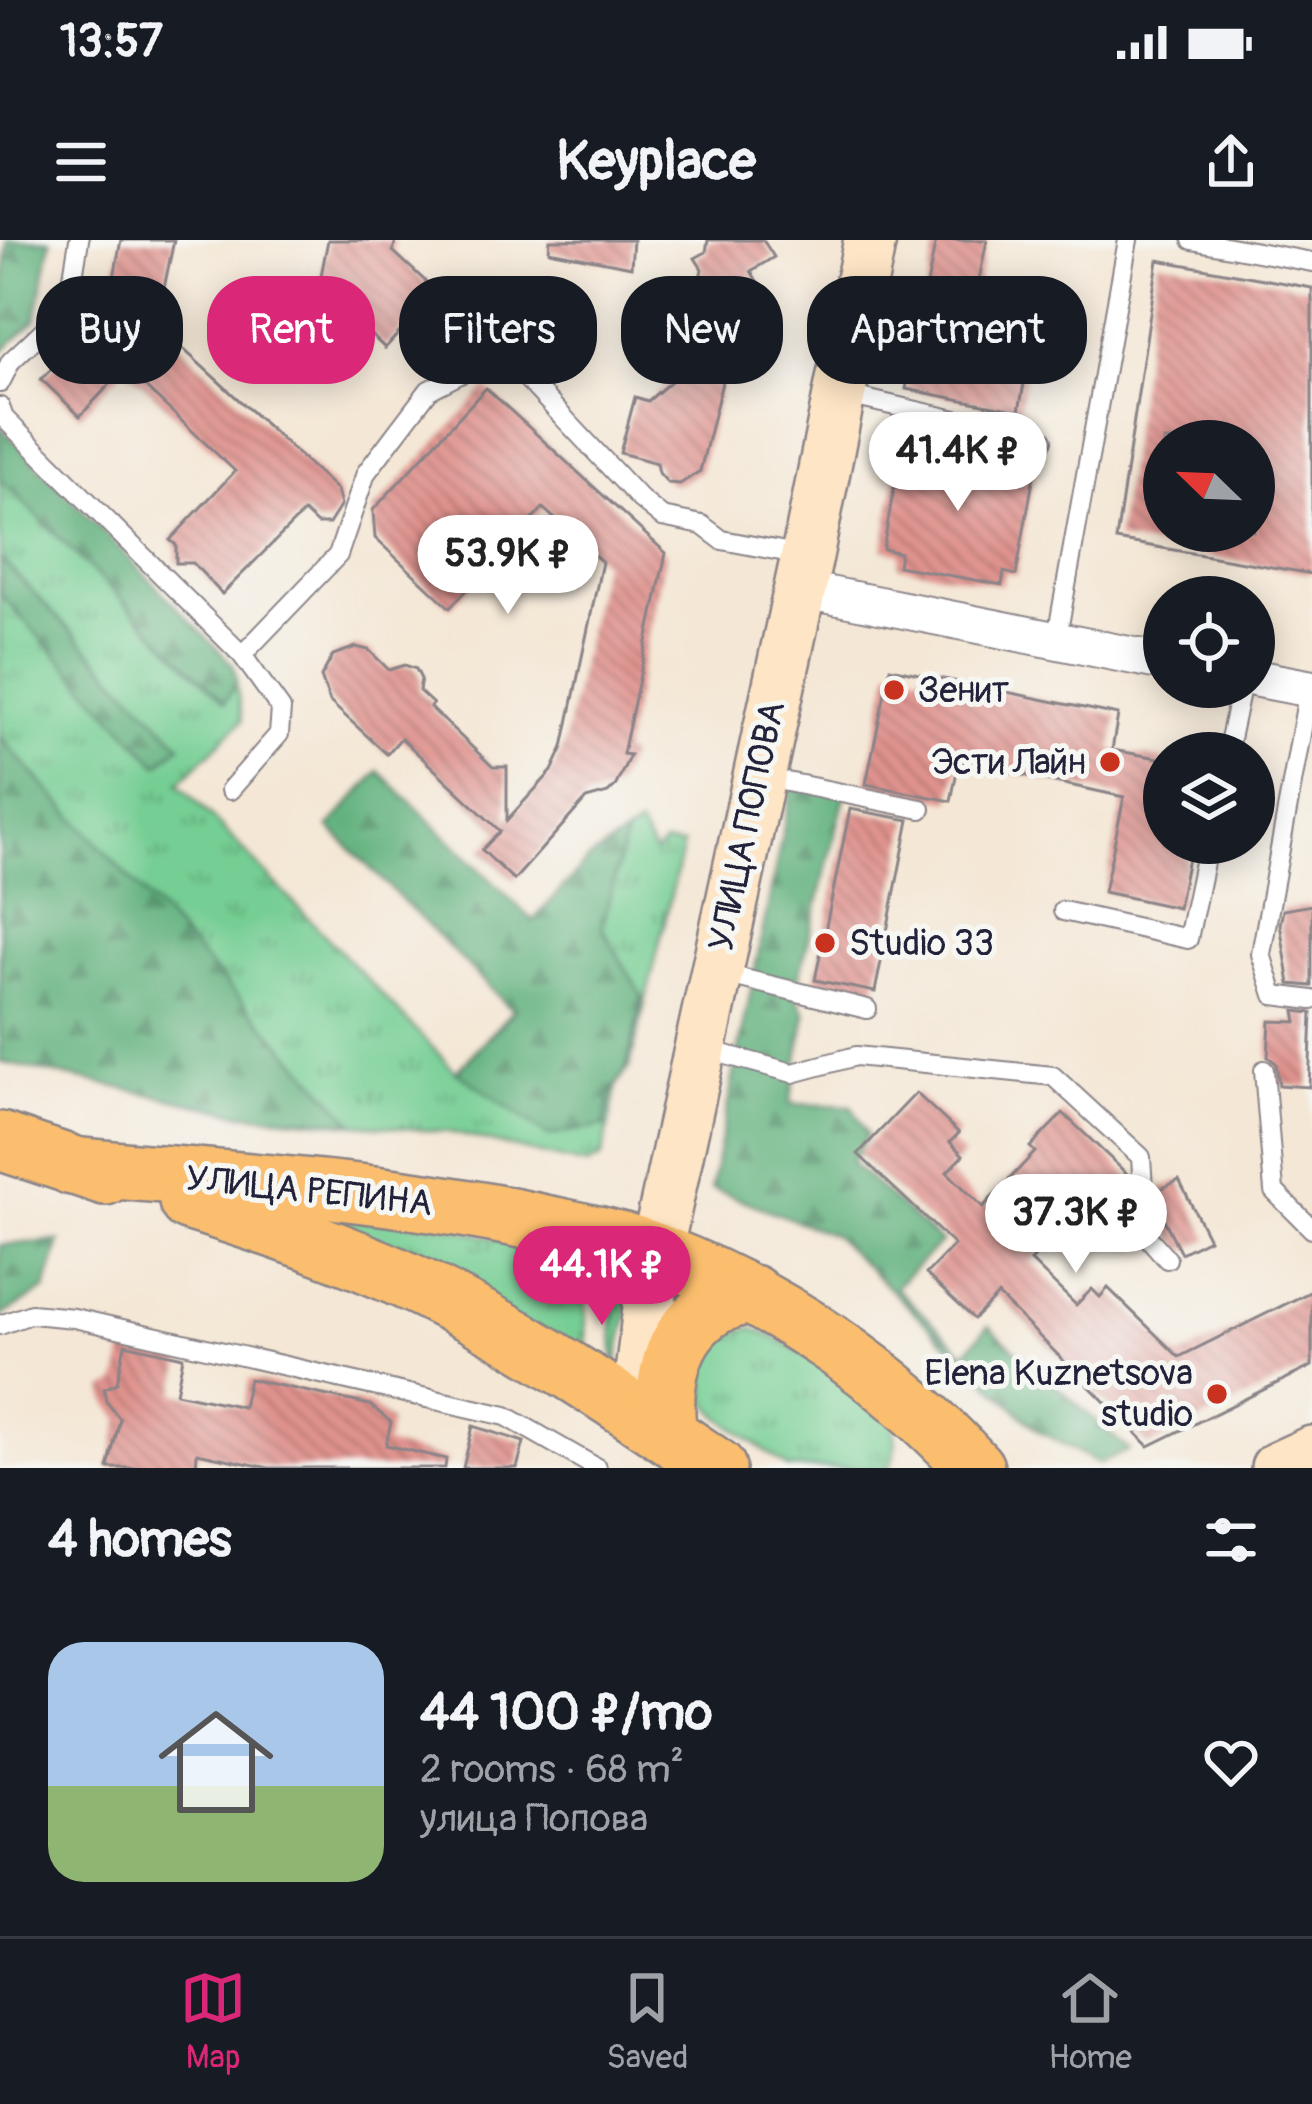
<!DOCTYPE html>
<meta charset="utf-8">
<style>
:root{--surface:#171b24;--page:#20242c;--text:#f1f3f6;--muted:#9ea1a6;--line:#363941;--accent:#db2777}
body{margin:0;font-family:Pangolin,sans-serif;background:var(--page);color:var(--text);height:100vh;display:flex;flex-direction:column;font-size:45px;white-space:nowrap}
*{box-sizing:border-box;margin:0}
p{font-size:39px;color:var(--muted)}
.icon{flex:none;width:66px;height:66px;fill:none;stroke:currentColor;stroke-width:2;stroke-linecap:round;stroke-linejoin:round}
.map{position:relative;height:1228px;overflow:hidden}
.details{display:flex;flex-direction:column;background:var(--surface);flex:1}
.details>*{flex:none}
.top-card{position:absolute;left:36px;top:36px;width:1242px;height:108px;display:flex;gap:24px}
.needle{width:78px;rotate:293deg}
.tools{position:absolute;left:1143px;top:180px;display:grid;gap:24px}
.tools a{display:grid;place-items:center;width:132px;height:132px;border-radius:50%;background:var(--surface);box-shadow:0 6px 30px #0003;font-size:60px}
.price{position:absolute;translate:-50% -102px;padding:0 27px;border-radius:42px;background:#fff;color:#222;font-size:39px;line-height:78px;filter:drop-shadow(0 3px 6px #0008)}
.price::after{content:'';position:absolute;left:50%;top:72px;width:36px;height:27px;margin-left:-18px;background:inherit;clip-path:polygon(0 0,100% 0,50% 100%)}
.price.current{background:var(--accent);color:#fff}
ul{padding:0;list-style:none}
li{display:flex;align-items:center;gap:36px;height:300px;padding:0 48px}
li span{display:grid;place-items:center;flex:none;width:336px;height:240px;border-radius:36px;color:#555}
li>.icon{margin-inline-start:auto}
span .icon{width:144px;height:144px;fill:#fffc;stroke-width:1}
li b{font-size:51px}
h2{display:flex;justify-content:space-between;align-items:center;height:144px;padding:0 48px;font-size:51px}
.tag{padding:0 42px;border-radius:48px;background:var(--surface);box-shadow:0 6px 30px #0003;font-size:42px;line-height:108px}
.tag.current{background:var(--accent);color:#fff}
.status{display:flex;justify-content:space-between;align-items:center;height:84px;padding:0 60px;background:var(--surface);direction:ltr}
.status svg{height:33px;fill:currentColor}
header{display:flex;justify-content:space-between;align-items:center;height:156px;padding:0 48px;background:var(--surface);font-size:54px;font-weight:700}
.menu{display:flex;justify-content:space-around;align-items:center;height:168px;border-top:3px solid var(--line);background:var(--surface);font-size:33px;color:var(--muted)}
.menu a{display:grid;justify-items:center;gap:6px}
.menu .current{color:var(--accent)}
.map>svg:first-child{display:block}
.grass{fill:url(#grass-tufts);stroke:#4c7867;stroke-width:3}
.forest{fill:url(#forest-firs);stroke:#416a5c;stroke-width:3}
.building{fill:url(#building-back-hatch);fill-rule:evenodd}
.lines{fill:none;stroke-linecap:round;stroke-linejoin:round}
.lane-casing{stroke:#8b8488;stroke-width:22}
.street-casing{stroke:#8b8488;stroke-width:40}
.secondary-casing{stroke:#8b8488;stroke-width:56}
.primary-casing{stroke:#8b8488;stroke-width:62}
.lane{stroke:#fff;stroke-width:18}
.street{stroke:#fff;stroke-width:36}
.secondary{stroke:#fde5c5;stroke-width:51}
.primary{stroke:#fbbe6e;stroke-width:57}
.poi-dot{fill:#c8321e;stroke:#f6f6f2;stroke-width:4.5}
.labels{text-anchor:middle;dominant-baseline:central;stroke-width:10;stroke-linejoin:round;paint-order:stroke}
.poi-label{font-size:36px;fill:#22223b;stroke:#f6f6f2;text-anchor:start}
.street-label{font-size:36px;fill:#22223b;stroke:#f6f6f2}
</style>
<div class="status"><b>13:57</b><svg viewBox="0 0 49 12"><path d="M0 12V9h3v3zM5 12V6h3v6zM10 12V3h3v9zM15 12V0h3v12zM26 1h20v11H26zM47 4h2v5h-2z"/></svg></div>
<header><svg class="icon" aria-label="menu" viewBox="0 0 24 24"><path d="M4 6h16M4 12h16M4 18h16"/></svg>Keyplace<svg class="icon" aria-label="share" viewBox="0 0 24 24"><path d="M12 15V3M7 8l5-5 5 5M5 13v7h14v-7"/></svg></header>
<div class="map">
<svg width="1312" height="1228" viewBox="0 0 1312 1228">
<defs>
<pattern id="grass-tufts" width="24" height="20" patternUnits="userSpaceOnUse" patternTransform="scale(3)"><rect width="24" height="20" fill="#75ce93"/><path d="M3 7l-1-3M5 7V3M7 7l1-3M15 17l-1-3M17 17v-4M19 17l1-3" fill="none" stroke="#60a779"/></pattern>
<pattern id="forest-firs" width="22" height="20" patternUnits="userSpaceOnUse" patternTransform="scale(3)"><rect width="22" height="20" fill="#60b17d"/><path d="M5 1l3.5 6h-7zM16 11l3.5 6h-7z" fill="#4f9068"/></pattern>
<pattern id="building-back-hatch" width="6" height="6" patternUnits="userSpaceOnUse" patternTransform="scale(3)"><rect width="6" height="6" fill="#e0938e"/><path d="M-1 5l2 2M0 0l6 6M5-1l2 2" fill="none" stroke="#b57875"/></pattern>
</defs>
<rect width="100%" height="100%" fill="#f6f6f2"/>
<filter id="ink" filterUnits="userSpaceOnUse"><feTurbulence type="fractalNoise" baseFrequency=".00833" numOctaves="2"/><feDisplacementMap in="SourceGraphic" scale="24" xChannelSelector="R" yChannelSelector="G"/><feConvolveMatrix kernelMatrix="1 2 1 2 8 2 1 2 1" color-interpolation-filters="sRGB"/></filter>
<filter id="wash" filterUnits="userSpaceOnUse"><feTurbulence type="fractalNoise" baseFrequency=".004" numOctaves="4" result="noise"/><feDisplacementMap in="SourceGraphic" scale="48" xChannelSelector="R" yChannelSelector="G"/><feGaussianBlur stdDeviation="2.7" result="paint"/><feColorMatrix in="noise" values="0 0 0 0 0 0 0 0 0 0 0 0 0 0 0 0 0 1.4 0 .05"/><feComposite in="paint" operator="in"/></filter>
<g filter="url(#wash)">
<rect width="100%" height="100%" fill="#f4e7d5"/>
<g class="grass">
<polygon points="0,186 233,425 242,481 179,543 456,832 607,667 626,594 639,586 655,613 664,604 683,605 630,826 617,844 602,917 587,925 449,892 243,874 0,822"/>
<polygon points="311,975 442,985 584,1021 587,1118"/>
<polygon points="610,1023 634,1032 636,1039 615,1130"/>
<path d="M750,1088C777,1094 871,1152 886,1174C898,1191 898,1210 889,1228H788L720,1177L706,1161L703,1125L710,1110L727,1094Z"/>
</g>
<g class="forest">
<polygon points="7,0 51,0 36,79 0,114"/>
<polygon points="0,186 233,425 237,441 225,462 0,239"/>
<polygon points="0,318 181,505 158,525 0,354"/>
<polygon points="0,497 354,883 243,874 0,822"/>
<polygon points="379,531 533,681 588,620 626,594 602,687 643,758 626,829 610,855 604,886 548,896 457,832 513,771 329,587"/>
<polygon points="793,541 846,553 795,753 806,774 790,864 852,866 867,895 851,923 941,1002 895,1047 965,1113 988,1086 1129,1210 1099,1224 1039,1191 833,995 711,948"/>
<polygon points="60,1001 46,1049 0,1077 0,1005"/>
</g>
<g id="blocks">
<g class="building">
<polygon points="121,0 174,0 158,77 170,84 167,94 337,250 341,265 329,284 317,284 304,272 222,354 193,323 176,323 176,305 170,300 235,231 125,128 80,176 41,139 107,75"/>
<polygon points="328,0 396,0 393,11 437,52 385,108 319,46"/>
<polygon points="550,0 633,0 631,27 549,11"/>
<polygon points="708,0 763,0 774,17 751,31 763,51 752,58 746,80 738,78 700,231 680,244 668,243 659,233 657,223 620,213 635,157 648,161 677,136 688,88 680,86 687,58 695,60 702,29 695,18 706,12"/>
<polygon points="936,0 987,0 964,114 1027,127 1019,171 906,149"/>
<path d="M1158,20L1312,48V334L1116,300ZM1164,201H1254V291H1164Z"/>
<polygon points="486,148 666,313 623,514 630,515 616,545 608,553 586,559 514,640 482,610 500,591 401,498 387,514 330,462 321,437 333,415 356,407 369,410 389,430 405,425 416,429 421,439 419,451 433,464 430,467 493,527 507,527 507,580 552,531 563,507 602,322 543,268 450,368 375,298 373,270"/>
<polygon points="902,204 1035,229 1016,335 1004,332 1002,345 898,326 900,313 883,309"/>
<polygon points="890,428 1118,475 1112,510 1164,519 1164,603 1191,603 1178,668 1104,652 1124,557 959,521 951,561 866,544"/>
<polygon points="850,569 909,580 875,752 815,740"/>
<polygon points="1312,665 1312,746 1290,744 1280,684 1283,670"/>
<polygon points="1295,771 1312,773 1309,847 1279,845 1276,823 1268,817 1270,781 1297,782"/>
<polygon points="916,853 959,893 950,902 963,915 947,932 983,967 1035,912 1030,907 1063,873 1129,936 1129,946 1099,978 1085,965 1031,1021 1076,1065 1092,1049 1100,1057 1108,1048 1179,1117 1312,1051 1312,1126 1149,1206 998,1055 974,1079 926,1034 954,1005 858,914"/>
<polygon points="1179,940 1209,999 1181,1013 1158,968 1157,951"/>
<polygon points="125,1104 183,1117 176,1153 243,1167 249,1139 370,1165 391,1182 386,1205 446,1219 445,1228 269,1228 197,1213 196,1228 108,1228 120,1179 106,1161 104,1149 117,1143"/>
<polygon points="473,1186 524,1202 517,1228 463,1228"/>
</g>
</g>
</g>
<g filter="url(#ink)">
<use href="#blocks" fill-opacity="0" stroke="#8b8488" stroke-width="3"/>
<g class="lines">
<defs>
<g id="lane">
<polyline points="1192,0 1312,22"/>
<polyline points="0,143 11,121 68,67 79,0"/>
<polyline points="843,154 1043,200"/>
<polyline points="0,167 4,178 242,415"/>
<polyline points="1056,402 1128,0"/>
<polyline points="1310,444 1261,714 1274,755 1312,760"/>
<polyline points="1227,513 1241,447"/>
<polyline points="762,537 921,569"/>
<polyline points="230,550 279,494 281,469 242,415 338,315 366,233 429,150 491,118 515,126 640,259 662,277 702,285 722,300 802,315"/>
<polyline points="1063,671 1188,699 1208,603"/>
<polyline points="720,733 867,769"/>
<polyline points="704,809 793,833 856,816 1053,836 1141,917 1146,995 1167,1019"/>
<polyline points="1264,830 1274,951 1312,989"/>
<polyline points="0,1085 31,1074 74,1078 506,1176 597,1228"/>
</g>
<g id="street">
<polyline points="799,349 1164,422"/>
<polyline points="1254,438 1312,449"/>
</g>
<g id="secondary">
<polyline points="636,1173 656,1012 807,316 870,0"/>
<polyline points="1277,1228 1312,1212"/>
</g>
<g id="primary">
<polyline points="0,901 105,936"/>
<path d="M72,926C227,941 384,949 536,982C577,991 620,998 660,1014C779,1060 888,1133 975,1228"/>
<path d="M188,961C266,985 346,1012 420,1047C524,1097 622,1163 717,1228"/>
<path d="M668,1194C661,1147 669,1093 715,1066C726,1060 741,1057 752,1054"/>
</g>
</defs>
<use href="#lane" class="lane-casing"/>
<use href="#street" class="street-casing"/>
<use href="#secondary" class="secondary-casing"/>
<use href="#primary" class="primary-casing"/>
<use href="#lane" class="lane"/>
<use href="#street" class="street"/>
<use href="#secondary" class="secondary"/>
<use href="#primary" class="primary"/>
</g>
</g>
<g class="poi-dot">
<circle cx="894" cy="450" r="12"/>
<circle cx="1110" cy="522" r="12"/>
<circle cx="825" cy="703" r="12"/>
<circle cx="1217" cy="1154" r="12"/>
</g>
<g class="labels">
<g class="poi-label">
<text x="918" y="450">Зенит</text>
<text x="1086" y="522" text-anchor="end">Эсти Лайн</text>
<text x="849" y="703">Studio 33</text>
<text x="1193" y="1133" text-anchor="end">Elena Kuznetsova<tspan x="1193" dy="41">studio</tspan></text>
</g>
<g class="street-label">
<text transform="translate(747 586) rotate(-78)">УЛИЦА ПОПОВА</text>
<text transform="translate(309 951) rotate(6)">УЛИЦА РЕПИНА</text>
</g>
</g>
</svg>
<div class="tools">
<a><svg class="needle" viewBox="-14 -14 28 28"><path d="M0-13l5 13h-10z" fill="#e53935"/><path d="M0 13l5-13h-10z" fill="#9ea1a6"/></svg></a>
<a><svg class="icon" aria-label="locate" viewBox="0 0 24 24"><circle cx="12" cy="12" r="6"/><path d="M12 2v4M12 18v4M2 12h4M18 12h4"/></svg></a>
<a><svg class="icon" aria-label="layers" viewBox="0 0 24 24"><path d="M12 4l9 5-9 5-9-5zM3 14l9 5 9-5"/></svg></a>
</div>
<b class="price" style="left:958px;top:274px">41.4K ₽</b>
<b class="price" style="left:508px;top:377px">53.9K ₽</b>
<b class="price" style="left:1076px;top:1036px">37.3K ₽</b>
<b class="price current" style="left:602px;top:1088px">44.1K ₽</b>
<div class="top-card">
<a class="tag">Buy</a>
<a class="tag current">Rent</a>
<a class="tag">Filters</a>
<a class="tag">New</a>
<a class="tag">Apartment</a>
</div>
</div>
<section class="details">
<h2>4 homes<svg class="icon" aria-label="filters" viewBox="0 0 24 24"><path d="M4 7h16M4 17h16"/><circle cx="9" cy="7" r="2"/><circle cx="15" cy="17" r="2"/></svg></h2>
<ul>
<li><span style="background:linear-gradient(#a9c7e8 60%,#8fb573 0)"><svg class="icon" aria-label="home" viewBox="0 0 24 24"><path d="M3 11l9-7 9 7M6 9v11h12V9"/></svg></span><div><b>44 100 ₽/mo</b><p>2 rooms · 68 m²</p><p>улица Попова</p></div><svg class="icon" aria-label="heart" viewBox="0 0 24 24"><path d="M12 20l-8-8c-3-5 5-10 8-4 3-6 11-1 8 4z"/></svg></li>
</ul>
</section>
<nav class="menu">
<a class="current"><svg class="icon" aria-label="map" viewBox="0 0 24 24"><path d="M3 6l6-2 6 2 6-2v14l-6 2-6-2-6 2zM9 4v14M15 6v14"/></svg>Map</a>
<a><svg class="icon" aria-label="saved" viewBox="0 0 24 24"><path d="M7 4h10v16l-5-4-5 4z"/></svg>Saved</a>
<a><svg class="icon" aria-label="home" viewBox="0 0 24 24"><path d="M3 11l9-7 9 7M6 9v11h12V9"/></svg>Home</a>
</nav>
